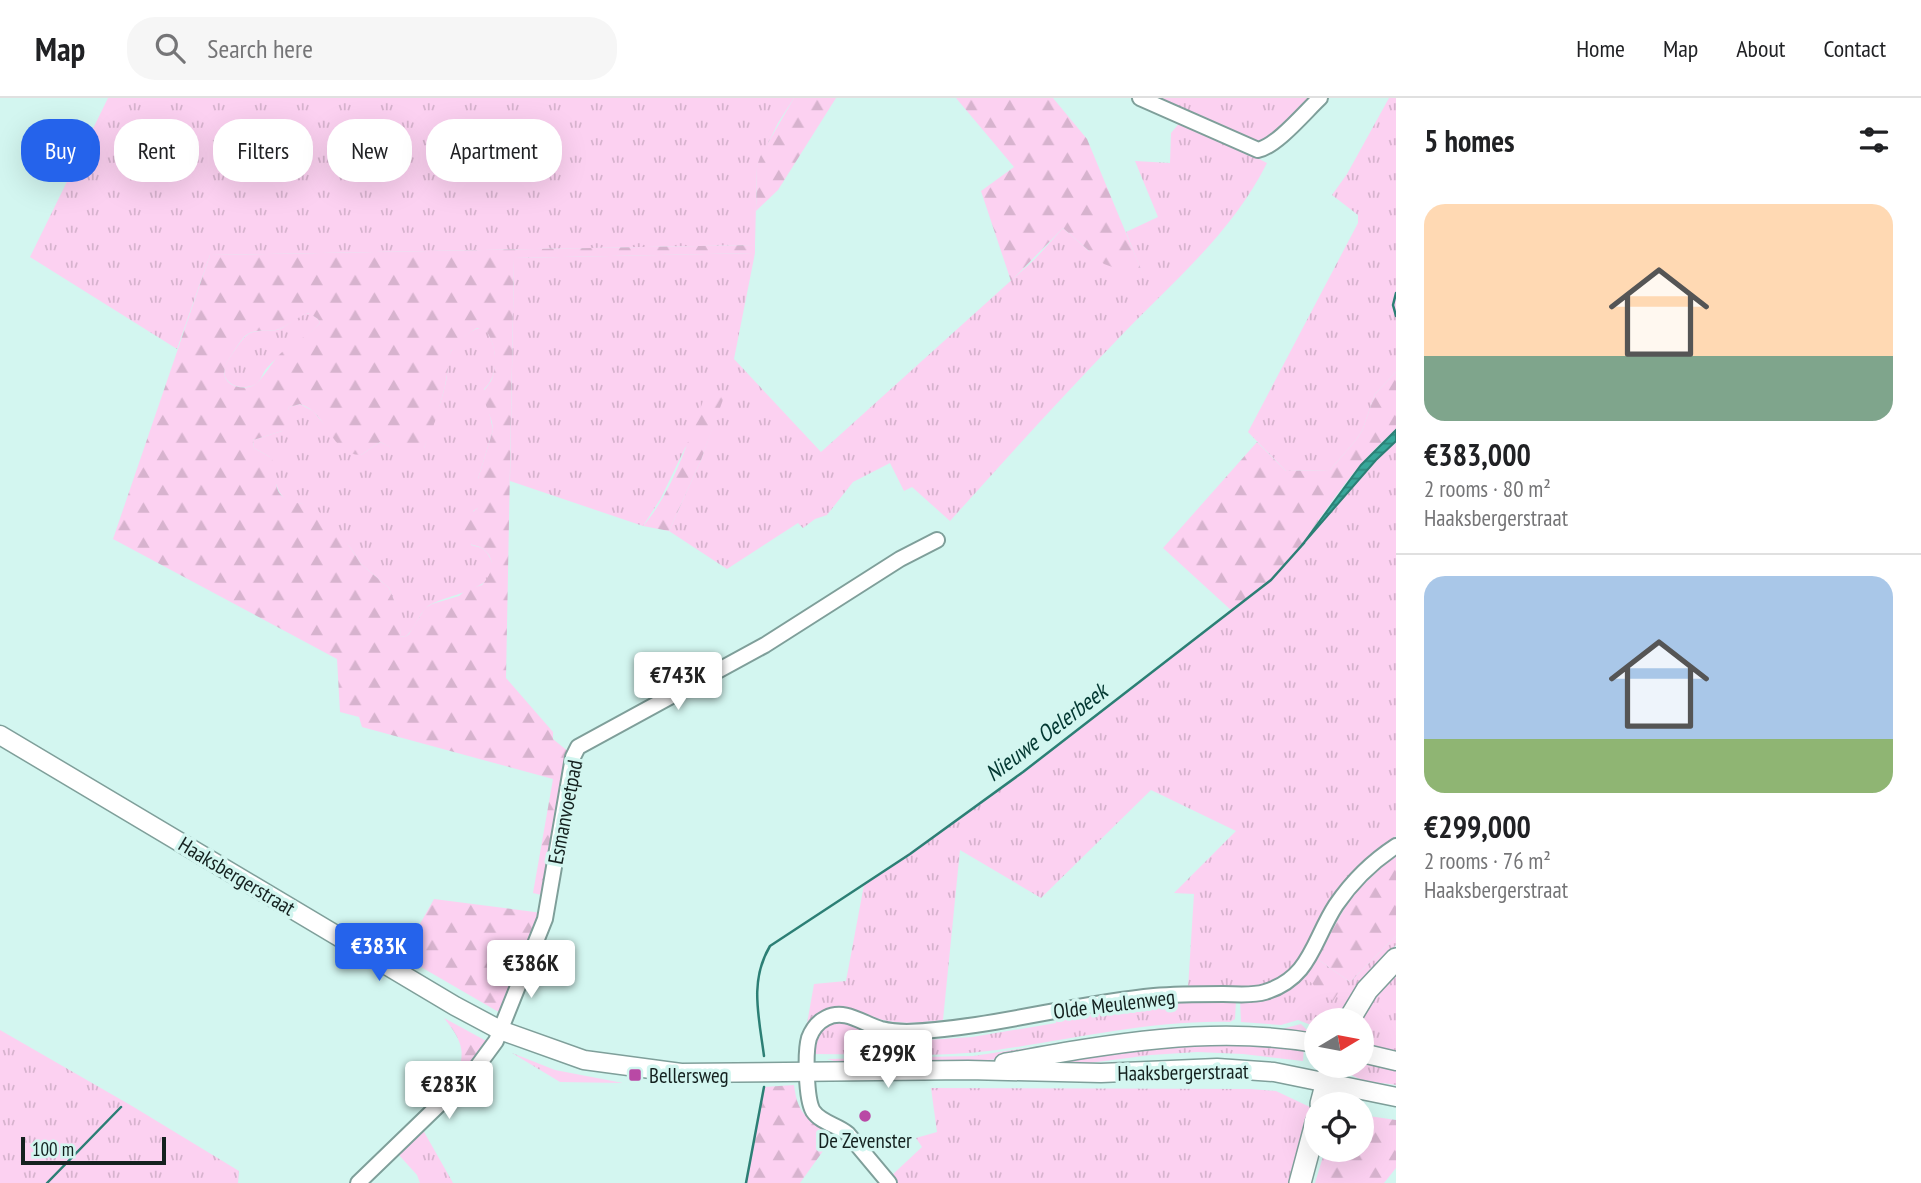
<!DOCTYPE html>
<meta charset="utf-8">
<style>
:root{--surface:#fff;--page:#f6f6f6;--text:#202124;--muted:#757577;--line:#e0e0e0;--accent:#2563eb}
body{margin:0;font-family:"PT Sans Narrow",sans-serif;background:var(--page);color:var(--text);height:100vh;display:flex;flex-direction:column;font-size:26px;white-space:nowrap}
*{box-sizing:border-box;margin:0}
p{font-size:23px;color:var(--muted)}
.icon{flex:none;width:38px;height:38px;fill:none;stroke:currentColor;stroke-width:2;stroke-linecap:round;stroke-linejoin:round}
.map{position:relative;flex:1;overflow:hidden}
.sheet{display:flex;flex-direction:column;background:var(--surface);width:525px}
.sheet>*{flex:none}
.hud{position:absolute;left:21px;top:21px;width:665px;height:63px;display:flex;gap:14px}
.needle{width:46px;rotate:80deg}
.tools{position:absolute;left:1304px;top:910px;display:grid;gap:14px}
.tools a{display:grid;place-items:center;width:70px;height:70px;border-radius:50%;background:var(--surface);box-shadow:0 7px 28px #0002;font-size:35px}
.scale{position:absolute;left:21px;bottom:18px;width:145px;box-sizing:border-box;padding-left:7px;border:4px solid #14211f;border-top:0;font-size:19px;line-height:24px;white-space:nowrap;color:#14211f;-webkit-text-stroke:5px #d3f6f0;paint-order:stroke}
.price{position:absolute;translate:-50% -60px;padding:0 16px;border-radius:7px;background:#fff;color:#222;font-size:23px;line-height:46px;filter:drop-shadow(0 2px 4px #0008)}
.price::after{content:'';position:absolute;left:50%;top:42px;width:21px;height:16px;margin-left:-10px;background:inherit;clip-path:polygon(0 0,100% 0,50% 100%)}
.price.active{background:var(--accent);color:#fff}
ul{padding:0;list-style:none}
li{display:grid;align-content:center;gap:14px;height:371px;padding:0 28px}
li+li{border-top:2px solid var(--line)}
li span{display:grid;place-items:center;height:217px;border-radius:21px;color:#555}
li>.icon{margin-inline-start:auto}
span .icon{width:126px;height:126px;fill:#fffc;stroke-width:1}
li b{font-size:30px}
h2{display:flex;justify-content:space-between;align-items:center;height:84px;padding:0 28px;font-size:30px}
.chip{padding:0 24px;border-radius:28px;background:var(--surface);box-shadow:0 7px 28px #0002;font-size:24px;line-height:63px}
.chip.active{background:var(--accent);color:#fff}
header{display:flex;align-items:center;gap:42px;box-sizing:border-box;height:98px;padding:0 35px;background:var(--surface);border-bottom:2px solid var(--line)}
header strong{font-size:33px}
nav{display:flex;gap:38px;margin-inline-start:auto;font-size:24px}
.search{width:490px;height:63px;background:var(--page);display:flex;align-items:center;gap:18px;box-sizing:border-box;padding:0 24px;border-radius:28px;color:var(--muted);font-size:26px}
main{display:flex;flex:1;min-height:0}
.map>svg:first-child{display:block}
.grass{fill:url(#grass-tufts)}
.forest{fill:url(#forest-firs);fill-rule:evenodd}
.water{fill:url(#water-rules);stroke:#2c7f75;stroke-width:2}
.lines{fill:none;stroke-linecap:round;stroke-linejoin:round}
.stream{stroke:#2c7f75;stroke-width:2.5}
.minor-casing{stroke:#7f9f9a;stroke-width:18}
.major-casing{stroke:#7f9f9a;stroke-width:21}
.highway-casing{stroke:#7f9f9a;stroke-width:24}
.minor{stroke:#fff;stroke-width:14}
.major{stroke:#fff;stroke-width:18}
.highway{stroke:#fff;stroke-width:21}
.poi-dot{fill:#b949a5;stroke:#d3f6f0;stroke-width:2.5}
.labels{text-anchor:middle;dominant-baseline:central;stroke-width:7;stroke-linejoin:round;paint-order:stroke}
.street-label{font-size:21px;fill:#14211f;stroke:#d3f6f0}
.poi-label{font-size:21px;fill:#14211f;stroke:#d3f6f0;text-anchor:start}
.water-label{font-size:23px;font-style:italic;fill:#033832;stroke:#d3f6f0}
</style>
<header>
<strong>Map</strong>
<div class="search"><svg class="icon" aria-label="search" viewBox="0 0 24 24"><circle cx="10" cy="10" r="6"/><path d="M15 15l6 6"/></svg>Search here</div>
<nav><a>Home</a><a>Map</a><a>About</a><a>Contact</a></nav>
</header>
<main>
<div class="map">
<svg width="1396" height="1085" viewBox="0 0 1396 1085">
<defs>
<pattern id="grass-tufts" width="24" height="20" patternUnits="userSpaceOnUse" patternTransform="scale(1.75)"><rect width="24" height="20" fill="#fcd1f1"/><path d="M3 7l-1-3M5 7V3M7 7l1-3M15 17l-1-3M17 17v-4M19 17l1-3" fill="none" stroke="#d7b3ce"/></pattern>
<pattern id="forest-firs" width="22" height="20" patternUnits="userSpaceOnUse" patternTransform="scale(1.75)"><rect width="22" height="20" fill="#fcd1f1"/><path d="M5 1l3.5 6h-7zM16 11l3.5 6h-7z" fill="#d7b3ce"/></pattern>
<pattern id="water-rules" width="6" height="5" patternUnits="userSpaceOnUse" patternTransform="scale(1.75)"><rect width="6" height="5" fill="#37a79a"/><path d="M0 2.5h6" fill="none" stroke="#2d887d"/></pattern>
</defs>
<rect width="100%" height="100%" fill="#d3f6f0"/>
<g class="grass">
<polygon points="108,0 794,0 778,25 757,68 755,147 210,157 177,251 30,159"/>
<polygon points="1148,0 1313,0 1264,47"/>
<polygon points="1389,0 1396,0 1396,274 1375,296 1362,333 1356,342 1330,372 1286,373 1248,334 1358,125 1358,117 1332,97 1347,76"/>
<path d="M1182,22L1267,65C1231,137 1170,186 1116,243C1059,302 1004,363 950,423L912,389L904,393L890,365L853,384L827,417L815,421L803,430L798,425L727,471L669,433L701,362L723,299L685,350L661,400L643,428L510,383L514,160L755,155L734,261L821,354L1035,161L1063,130L1089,153L1144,180L1126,134L1158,119L1135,63L1170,65L1171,35Z"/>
<path d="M310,215L318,221L320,225C305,243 281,253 266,271C262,276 261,284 254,287C241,293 220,286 225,269C226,264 241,242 246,238C255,229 271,236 282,230C292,224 298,217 310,215Z"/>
<path d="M484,229C497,246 501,276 484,291L493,332L478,381V410L473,413L471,447C479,449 485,450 489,458C509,492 442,496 427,509C418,517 415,532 405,539L400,538L401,522L389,490L361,466L350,449L303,406C274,405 276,382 270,359L254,350L253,342L282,333L289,309L300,306L313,313L325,327L361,357L380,344L391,349L424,350C431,329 440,310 445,288C448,278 447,265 450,256C455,243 471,231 484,229Z"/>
<path d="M1396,343V738C1373,753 1354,771 1337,793C1314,822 1305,879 1263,888C1241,892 1211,889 1188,890L1194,796L1174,795L1236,733L1151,692L1041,800L960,752L943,922C924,924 902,927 883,922C841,912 834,891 805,937L814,886L846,883L864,787L1023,674L1271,482L1376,362Z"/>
<polygon points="1396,838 1396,847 1357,890 1337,922 1316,922 1316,941 1312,941 1311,927 1298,922 1281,927 1241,924 1240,901 1310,866 1316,860 1350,884"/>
<polygon points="1396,871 1396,956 1362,949 1362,922 1357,922"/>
<path d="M1212,902L1236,903L1235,921L1230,924C1151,922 1075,941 997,952C937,960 875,956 815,956L813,952L815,932L830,920L912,937V943L972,939L1056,925L1055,917L1127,907Z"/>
<polygon points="1301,926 1308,933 1307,941 1271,937 977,963 848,967 827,961 973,958 1161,930 1211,928 1278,932"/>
<polygon points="0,932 132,1008 239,1073 238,1085 0,1085"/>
<polygon points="1150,943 1304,948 1303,963 1243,956 1197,954 1151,957 1058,969 1018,968"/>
<polygon points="512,955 555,972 623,985 560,984"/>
<path d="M1362,963L1396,970V987C1380,984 1351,985 1344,968H1362Z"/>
<polygon points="931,990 1251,991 1276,993 1312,1010 1294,1085 896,1085 891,1078 922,1049 916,1040 937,1034"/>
<polygon points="423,1032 453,1085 420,1085 417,1077 398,1056"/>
</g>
<g class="forest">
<polygon points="794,0 836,0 778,92 756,113 757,68 760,59"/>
<polygon points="956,0 1053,0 1087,41 1145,181 1104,166 1063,130 1011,183 981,93 1014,69"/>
<path d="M755,147V155L514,160L506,580L553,634V641L570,655L546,798L533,795L553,681L362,629L359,619L340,614L337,561L113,441L210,157ZM309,215L318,221L320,225C310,237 293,245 281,255C272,263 263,282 254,287C241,294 220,286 225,270C226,264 241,242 245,238C254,230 266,234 276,232C288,229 297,218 309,215ZM477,230H484C495,243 498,264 492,281C490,286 485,290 482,296L492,324L493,332L478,381V410C464,420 459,426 467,444C472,448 478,447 483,451C497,461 492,476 482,487L466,492L459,498L432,506L425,510L409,536L405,539L400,538L402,522L389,490L361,466L350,449L314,408C287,403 271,402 277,368L270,359L254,350L253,342L282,333L286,326L289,309L300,306C328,314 330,357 361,357L380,344L403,355L414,357L424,350L436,321L445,288L451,253L465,238Z"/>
<path d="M1396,274V332C1362,358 1325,412 1302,447C1285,474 1257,495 1232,513L1163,450L1257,344L1286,373L1330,372L1356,342L1362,333L1375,296Z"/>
<path d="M705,298L724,299L701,362L669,433L643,428C674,392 688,342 705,298Z"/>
<polygon points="1396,755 1396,838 1350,884 1316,860 1351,799"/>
<polygon points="434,801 542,815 502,916 402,858"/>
<polygon points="1310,866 1342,889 1333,903 1302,877"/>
<path d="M444,920L490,945L449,994C451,984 456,976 460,967C466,948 455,934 444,920Z"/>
<path d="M794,987C798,1020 810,1023 836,1035L800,1085H746L764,989Z"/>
<polygon points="1362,1017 1396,1022 1396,1070 1384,1085 1315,1085 1325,1052 1362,1052"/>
</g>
<polygon class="water" points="1396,332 1396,343 1376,362 1302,447 1361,367"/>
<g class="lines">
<g class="stream">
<polyline points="1396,195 1393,207 1396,218"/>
<path d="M764,958C759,919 749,883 770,848L910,756L1023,674L1271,482L1304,445"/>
<polyline points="47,1085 121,1009"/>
<polyline points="746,1085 764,989"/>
</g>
<defs>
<g id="minor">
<path d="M1140,0L1258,52C1277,48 1305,14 1320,0"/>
<polyline points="358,1085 474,973 496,943 545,821 573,659 578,649 765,547 900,461 937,442"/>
<path d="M889,1085L848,1036C838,1027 821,1025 813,1013C806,1001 805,954 809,940C812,932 818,924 826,920C845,910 863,926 881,931C889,933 899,934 907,934C991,930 1071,906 1154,898C1177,896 1200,896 1223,896C1236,896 1252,898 1265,894C1311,880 1313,842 1336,807C1351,785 1373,763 1396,748"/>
</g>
<g id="major">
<polyline points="0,637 455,908 500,932 584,962 681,975 968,972 1101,975 1217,970 1274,974 1396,999"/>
<polyline points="1362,955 1396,963"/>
<path d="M1004,965C1108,946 1210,927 1316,945"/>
</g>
<g id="highway">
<polyline points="1349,922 1367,892 1396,861"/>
<polyline points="1321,1006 1331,968"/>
<polyline points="1300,1085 1316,1025"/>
</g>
</defs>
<use href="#minor" class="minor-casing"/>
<use href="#major" class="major-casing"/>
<use href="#highway" class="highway-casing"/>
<use href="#minor" class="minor"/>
<use href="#major" class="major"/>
<use href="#highway" class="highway"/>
</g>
<g class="poi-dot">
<rect x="628" y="970" width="14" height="14" rx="3.5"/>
<circle cx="865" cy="1018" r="7"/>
</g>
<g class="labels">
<g class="street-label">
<text transform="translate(565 714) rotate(-79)">Esmanvoetpad</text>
<text transform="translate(237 778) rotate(31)">Haaksbergerstraat</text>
<text transform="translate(1114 906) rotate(-7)">Olde Meulenweg</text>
<text transform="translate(1183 974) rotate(-1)">Haaksbergerstraat</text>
</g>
<g class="poi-label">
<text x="649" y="977">Bellersweg</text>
<text x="865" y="1042" text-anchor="middle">De Zevenster</text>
</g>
<g class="water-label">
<text transform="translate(1046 634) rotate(-37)">Nieuwe Oelerbeek</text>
</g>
</g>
</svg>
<div class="tools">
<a><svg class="needle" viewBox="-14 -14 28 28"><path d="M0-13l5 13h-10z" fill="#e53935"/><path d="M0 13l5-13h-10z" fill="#757577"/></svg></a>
<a><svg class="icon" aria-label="locate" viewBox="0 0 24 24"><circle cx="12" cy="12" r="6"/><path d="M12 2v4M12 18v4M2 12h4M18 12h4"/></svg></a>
</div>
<div class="scale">100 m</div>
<b class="price" style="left:678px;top:614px">€743K</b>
<b class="price active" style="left:379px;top:885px">€383K</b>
<b class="price" style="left:531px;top:902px">€386K</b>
<b class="price" style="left:888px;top:992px">€299K</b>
<b class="price" style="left:449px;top:1023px">€283K</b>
<div class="hud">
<a class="chip active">Buy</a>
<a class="chip">Rent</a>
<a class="chip">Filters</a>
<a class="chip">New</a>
<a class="chip">Apartment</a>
</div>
</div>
<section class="sheet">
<h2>5 homes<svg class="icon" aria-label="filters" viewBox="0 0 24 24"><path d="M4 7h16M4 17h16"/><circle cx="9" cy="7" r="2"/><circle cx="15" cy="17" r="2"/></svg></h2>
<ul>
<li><span style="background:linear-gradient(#ffd9b3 70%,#7fa58c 0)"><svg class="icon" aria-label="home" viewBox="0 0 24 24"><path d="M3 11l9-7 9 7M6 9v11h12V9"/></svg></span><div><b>€383,000</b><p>2 rooms · 80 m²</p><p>Haaksbergerstraat</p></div></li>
<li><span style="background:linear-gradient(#a9c7e8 75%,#8fb573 0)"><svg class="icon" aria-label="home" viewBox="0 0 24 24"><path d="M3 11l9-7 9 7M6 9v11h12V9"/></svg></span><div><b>€299,000</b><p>2 rooms · 76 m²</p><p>Haaksbergerstraat</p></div></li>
</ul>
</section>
</main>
